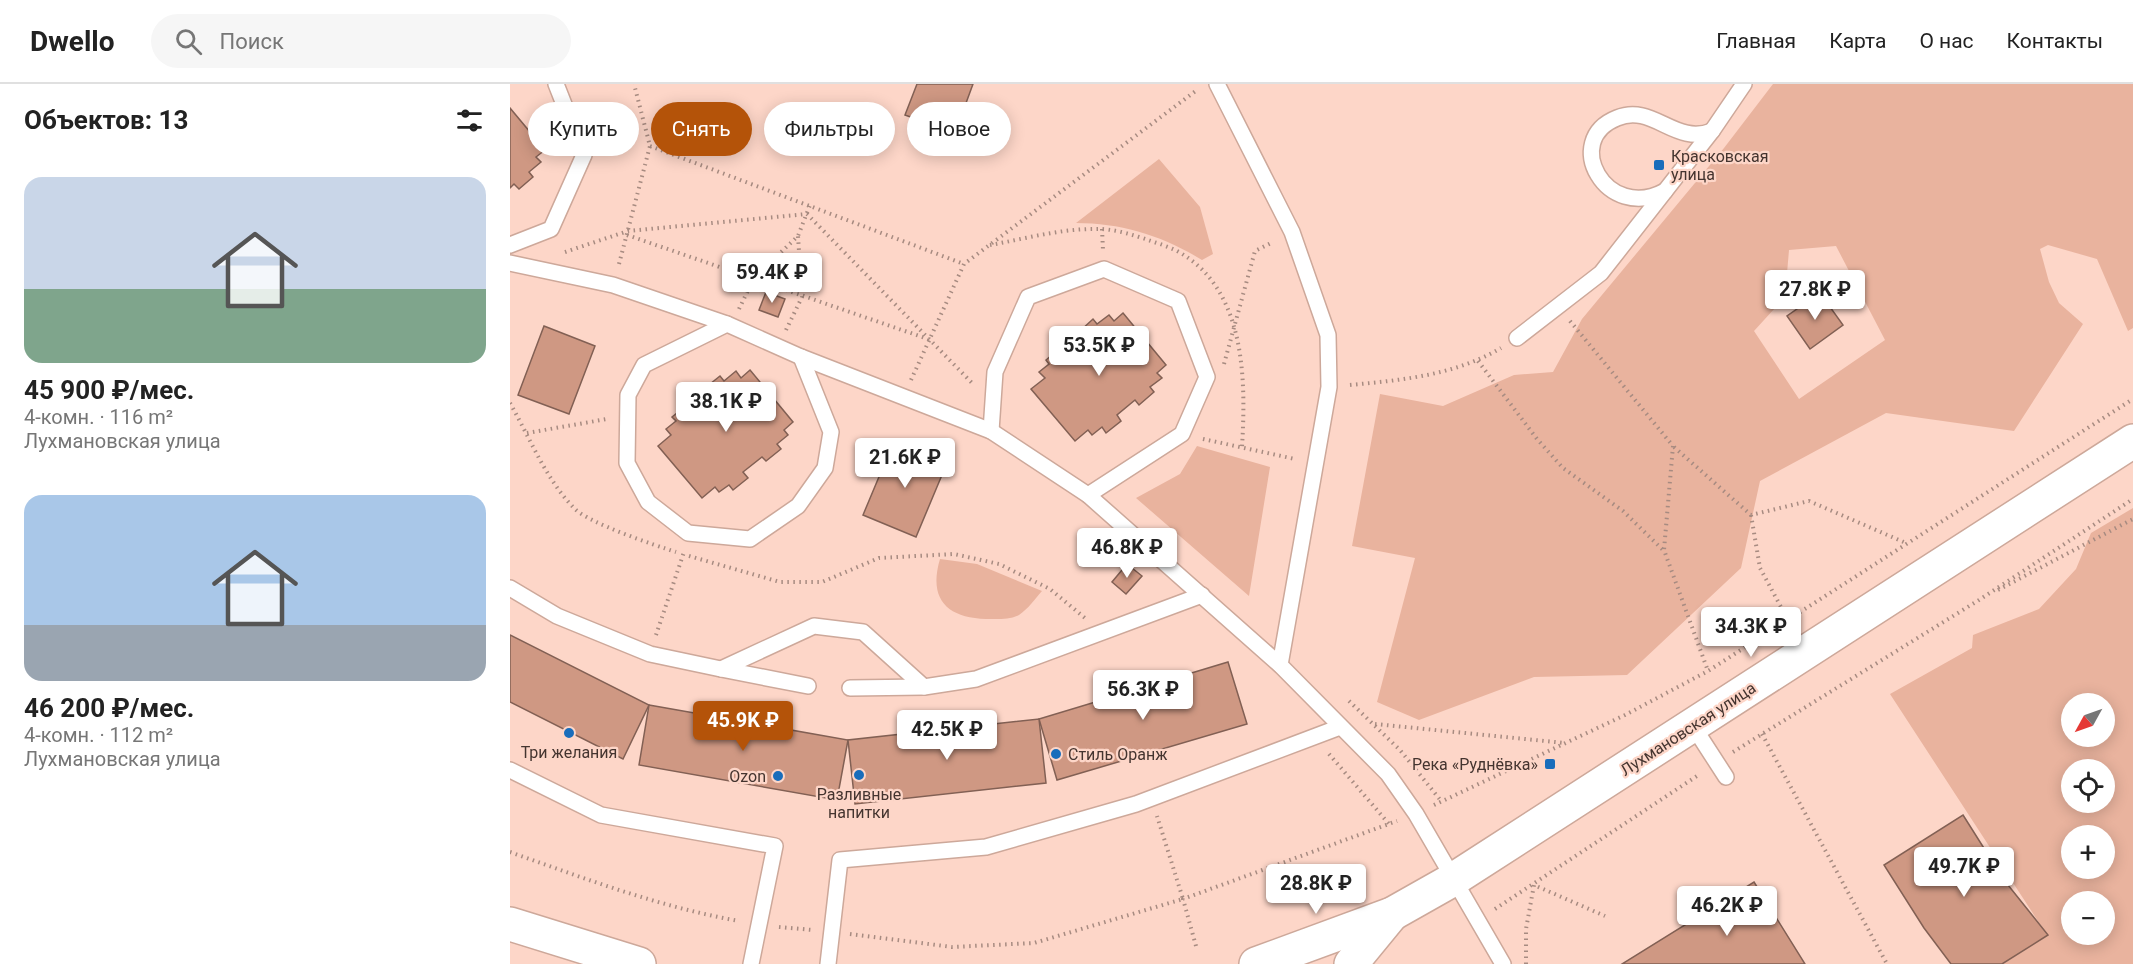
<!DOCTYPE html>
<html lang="ru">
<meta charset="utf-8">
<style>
:root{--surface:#fff;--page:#f6f6f6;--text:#222;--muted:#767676;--line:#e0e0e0;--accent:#b45309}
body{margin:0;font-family:Roboto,sans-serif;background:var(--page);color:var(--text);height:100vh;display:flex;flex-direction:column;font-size:22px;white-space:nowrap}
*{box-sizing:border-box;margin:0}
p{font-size:20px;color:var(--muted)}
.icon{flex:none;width:33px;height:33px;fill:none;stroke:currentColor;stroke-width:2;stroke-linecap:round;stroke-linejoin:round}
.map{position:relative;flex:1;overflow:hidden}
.drawer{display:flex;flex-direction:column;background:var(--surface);width:510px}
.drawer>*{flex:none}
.hud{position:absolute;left:18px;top:18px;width:570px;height:54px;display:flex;gap:12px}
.needle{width:39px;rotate:230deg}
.tools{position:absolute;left:1551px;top:609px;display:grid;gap:12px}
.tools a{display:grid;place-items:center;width:54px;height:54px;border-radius:50%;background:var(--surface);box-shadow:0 3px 15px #0003;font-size:30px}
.price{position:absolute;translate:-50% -51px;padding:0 14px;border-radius:6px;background:#fff;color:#222;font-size:20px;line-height:39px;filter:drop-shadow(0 2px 3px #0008)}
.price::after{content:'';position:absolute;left:50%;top:36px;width:18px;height:14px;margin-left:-9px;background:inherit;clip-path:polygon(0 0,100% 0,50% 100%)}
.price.selected{background:var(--accent);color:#fff}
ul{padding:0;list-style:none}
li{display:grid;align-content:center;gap:12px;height:318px;padding:0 24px}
li span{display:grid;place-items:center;height:186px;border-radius:18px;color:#555}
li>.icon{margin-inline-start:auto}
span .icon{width:108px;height:108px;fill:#fffc;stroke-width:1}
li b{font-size:26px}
h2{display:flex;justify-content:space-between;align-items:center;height:72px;padding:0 24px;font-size:26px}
.chip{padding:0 21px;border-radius:27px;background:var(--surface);box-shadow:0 3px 15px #0003;font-size:21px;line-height:54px}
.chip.selected{background:var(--accent);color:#fff}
header{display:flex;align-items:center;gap:36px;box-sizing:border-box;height:84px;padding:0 30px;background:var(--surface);border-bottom:2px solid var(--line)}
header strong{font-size:28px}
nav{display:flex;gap:33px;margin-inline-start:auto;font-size:21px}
.search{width:420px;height:54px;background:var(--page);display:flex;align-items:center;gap:15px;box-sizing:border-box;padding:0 21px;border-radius:33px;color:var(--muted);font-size:22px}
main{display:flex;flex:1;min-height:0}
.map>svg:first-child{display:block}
.green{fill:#e9b39e;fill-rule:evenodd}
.building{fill:#cf9883;stroke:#826054;stroke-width:1.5}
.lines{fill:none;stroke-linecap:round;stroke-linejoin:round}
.service-casing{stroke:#cda89a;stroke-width:18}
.tertiary-casing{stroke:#cda89a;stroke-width:36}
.path{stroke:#a78b81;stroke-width:4;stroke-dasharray:1.5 4.5;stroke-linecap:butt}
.service{stroke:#fff;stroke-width:15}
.tertiary{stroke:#fff;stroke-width:33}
.poi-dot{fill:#196dbb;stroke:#fdd6c8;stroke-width:2}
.labels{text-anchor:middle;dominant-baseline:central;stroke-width:4.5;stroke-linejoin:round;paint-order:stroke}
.poi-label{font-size:16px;fill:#44342f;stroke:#fdd6c8;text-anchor:start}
.street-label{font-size:16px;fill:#44342f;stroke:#fdd6c8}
</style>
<header>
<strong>Dwello</strong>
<div class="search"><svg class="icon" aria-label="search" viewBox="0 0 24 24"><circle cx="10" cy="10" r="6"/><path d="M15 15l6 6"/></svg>Поиск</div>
<nav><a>Главная</a><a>Карта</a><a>О нас</a><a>Контакты</a></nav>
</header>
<main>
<section class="drawer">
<h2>Объектов: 13<svg class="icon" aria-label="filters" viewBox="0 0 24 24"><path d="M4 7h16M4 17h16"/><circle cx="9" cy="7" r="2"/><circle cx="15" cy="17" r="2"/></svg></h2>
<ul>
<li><span style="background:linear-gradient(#c9d6e8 60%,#7fa58c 0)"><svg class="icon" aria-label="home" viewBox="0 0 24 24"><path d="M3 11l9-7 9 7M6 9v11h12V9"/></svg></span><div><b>45 900 ₽/мес.</b><p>4-комн. · 116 m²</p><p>Лухмановская улица</p></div></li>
<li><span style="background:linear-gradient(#a9c7e8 70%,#9aa5b1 0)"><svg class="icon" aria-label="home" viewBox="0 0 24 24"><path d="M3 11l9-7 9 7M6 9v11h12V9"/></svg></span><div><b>46 200 ₽/мес.</b><p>4-комн. · 112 m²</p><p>Лухмановская улица</p></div></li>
</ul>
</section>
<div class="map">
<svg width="1623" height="880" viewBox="0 0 1623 880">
<rect width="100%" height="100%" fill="#fdd6c8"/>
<g class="green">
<path d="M1263,0H1623V244L1618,247L1587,175L1538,161L1530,165L1539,198L1549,219L1573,240L1504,347L1376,329L1250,397L1231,484L1117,591L1024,593L909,636L867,618L905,474L842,462L870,310L933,322L1004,291L1043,288L1072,235L1214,64ZM1326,162L1375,256L1289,315L1244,247L1275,213L1279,166Z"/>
<path d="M649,75L690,123L703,170L692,176C653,152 612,139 566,139Z"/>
<polygon points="687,362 760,383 739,512 626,414 670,390"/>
<path d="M1623,424V880H1492L1537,851L1380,610L1462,564L1463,551L1529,525L1566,485L1581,449ZM1562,620H1594V652H1562ZM1562,686H1594V718H1562ZM1562,752H1594V784H1562ZM1562,818H1594V850H1562Z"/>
<path d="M430,475L467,480L532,507C525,515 518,525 509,531C499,536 487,535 476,535C437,534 418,515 430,475Z"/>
</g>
<g class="building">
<polygon points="407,0 463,0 445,49 395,31"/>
<polygon points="0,24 35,66 26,73 31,78 19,88 23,93 9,105 4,100 0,104"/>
<polygon points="256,208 275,215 268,233 249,226"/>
<polygon points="1310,209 1333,241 1300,265 1277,232"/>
<polygon points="613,229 656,281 647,289 652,294 640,303 644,308 629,321 625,316 607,331 611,337 596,349 592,343 582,351 578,346 565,357 521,305 535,294 529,288 539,280 536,276 550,264 554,268 573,252 569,248 583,235 587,240 599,231 604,237"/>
<polygon points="34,242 85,262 59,330 8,311"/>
<polygon points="240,286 283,338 274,346 278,351 267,360 271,365 256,377 252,373 233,388 238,394 223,406 219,401 209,408 205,403 192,414 148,362 161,351 156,345 166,337 162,333 177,321 181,325 199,309 195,304 210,292 214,297 226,287 231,294"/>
<polygon points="384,357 437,379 406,453 353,431"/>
<polygon points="617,480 632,492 616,510 602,498"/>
<polygon points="0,551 139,621 113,675 0,618"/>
<polygon points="718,578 737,640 547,696 529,635"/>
<polygon points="139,621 338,656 327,716 129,681"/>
<polygon points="529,635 536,699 345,720 338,656"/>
<polygon points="1453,731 1494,796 1538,851 1492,880 1441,880 1414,844 1374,781"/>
<polygon points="1244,798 1295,880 1112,880"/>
</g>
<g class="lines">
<defs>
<g id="service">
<polyline points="707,0 782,148 818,251 819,303 770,581"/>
<path d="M1155,107C1096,139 1051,56 1107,34C1143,19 1165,62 1202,47"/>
<polyline points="0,161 41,145 74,71 46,0"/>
<polyline points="0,179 103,201 217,240 291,273 481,347 578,411 770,581 878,690 906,730 993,880"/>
<polyline points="217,240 134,281 118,311 117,379 138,418 178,449 240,455 288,422 315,384 321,348 291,273"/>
<polyline points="1007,254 1091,189 1202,47 1234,0"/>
<polyline points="481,347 485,288 518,213 594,185 668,217 697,293 672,350 578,411"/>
<polyline points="0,504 47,532 140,570 211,585 304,542 353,548 414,603 466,595 692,511"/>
<polyline points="211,585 298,602"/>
<polyline points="340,604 414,603"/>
<polyline points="1183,642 1216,693"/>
<polyline points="0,686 91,731 265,762 241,880"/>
<polyline points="318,880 330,776 476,763 626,720 830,643"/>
</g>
<g id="tertiary">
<polyline points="0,840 129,880"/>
<polyline points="746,880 882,830 944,795 1623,357"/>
<polyline points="841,880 882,830"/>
</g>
</defs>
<use href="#service" class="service-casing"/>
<use href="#tertiary" class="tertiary-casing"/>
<g class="path">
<polyline points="140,62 454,180"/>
<polyline points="592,145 593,166"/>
<polyline points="117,151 418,255"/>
<path d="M480,161C514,155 549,145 584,145C602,144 624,151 641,157C650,160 659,163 667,167C736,204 736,296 732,363"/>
<polyline points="55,168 118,147 297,130 464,301"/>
<polyline points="109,180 140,62 124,0"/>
<polyline points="229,225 244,194 288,152 300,121"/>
<polyline points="1060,237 1163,362 1154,466 1198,587"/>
<polyline points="276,246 292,213 288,152"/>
<polyline points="968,277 1027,355 1053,384 1113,427 1153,466"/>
<polyline points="714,280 745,167 763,158"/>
<polyline points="401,296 454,180 687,6"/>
<path d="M840,301C893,296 945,291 991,264"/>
<path d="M0,319C20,354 36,396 65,425C79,439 144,461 166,468"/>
<polyline points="17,349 97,335"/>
<polyline points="693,355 785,375"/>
<polyline points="1164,363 1241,431 1299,417 1396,459"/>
<polyline points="1241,431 1250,484 1278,536"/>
<polyline points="179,472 270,498 312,498 369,474 444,470 489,480 540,505 575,534"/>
<polyline points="1488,506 1623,435"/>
<polyline points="146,551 174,468"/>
<polyline points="839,617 890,666 932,718"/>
<polyline points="865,640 1055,659"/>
<polyline points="1252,650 1377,880"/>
<polyline points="1223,668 1469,516 1623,415"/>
<polyline points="819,670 879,740"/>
<polyline points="924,721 1115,631 1198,587 1623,315"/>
<path d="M0,768C76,795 150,823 229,837"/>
<polyline points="985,825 1190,690"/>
<polyline points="269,843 303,846"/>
<polyline points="340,850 442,863 524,859 673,815 647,732"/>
<polyline points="686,862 673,815 887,737"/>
<polyline points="1016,880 1016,845 1024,801 1095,832"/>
</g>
<use href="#service" class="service"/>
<use href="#tertiary" class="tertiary"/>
</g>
<g class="poi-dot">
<rect x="1143" y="75" width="12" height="12" rx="3"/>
<circle cx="59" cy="649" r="6"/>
<circle cx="546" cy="670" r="6"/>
<rect x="1034" y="674" width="12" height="12" rx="3"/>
<circle cx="349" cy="691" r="6"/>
<circle cx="268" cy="692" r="6"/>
</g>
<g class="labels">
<g class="poi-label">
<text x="1161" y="72">Красковская<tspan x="1161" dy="18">улица</tspan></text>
<text x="59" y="668" text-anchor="middle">Три желания</text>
<text x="558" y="670">Стиль Оранж</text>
<text x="1028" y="680" text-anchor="end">Река «Руднёвка»</text>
<text x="256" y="692" text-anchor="end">Ozon</text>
<text x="349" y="710" text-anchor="middle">Разливные<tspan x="349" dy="18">напитки</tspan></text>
</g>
<g class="street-label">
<text transform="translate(1178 645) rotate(-33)">Лухмановская улица</text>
</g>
</g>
</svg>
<div class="tools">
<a><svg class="needle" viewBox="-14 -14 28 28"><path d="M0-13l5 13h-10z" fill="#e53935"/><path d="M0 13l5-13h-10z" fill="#767676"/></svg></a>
<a><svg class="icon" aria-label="locate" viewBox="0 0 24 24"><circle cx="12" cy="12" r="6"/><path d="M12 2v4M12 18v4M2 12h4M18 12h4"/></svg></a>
<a>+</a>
<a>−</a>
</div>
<b class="price" style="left:262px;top:220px">59.4K ₽</b>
<b class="price" style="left:1305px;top:237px">27.8K ₽</b>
<b class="price" style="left:589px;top:293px">53.5K ₽</b>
<b class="price" style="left:216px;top:349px">38.1K ₽</b>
<b class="price" style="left:395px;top:405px">21.6K ₽</b>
<b class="price" style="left:617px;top:495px">46.8K ₽</b>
<b class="price" style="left:1241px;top:574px">34.3K ₽</b>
<b class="price" style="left:633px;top:637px">56.3K ₽</b>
<b class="price selected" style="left:233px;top:668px">45.9K ₽</b>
<b class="price" style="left:437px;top:677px">42.5K ₽</b>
<b class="price" style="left:1454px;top:814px">49.7K ₽</b>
<b class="price" style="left:806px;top:831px">28.8K ₽</b>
<b class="price" style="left:1217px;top:853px">46.2K ₽</b>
<div class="hud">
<a class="chip">Купить</a>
<a class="chip selected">Снять</a>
<a class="chip">Фильтры</a>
<a class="chip">Новое</a>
</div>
</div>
</main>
